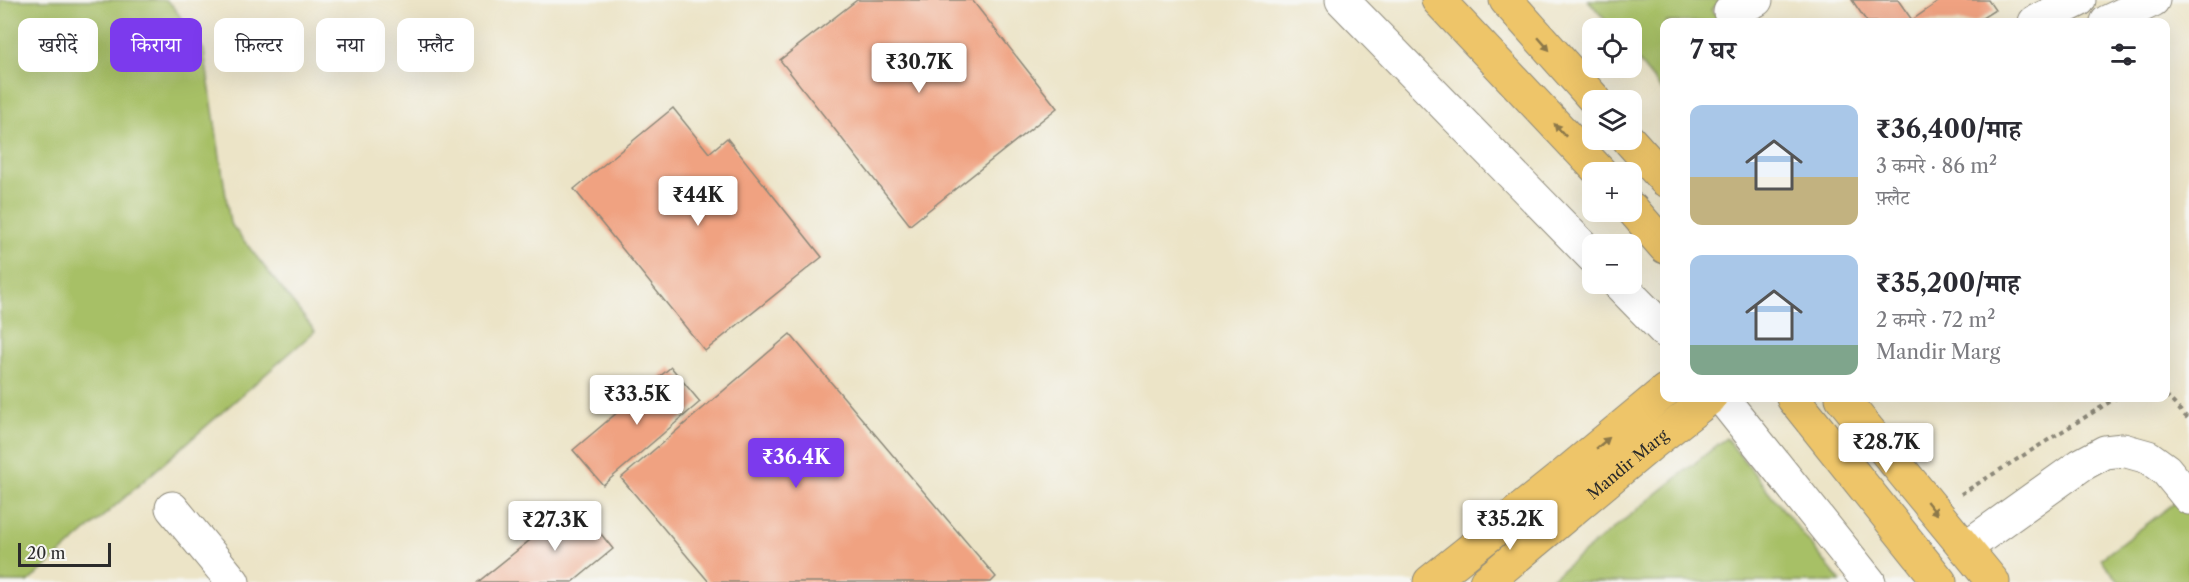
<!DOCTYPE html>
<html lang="hi">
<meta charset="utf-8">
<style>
:root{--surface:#fff;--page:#f2f2f3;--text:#2b2b33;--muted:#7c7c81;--accent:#7c3aed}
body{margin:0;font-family:"Libre Caslon Text","Noto Serif Devanagari",serif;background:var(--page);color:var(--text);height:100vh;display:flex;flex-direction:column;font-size:22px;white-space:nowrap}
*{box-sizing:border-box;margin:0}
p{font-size:20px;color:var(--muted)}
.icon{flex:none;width:33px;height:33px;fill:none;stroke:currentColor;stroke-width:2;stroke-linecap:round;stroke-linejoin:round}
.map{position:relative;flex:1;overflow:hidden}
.drawer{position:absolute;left:1660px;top:18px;width:510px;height:384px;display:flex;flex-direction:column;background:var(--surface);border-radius:12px;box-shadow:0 6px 24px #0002}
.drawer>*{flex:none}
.banner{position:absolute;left:18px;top:18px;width:570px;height:54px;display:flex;gap:12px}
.fabs{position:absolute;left:1582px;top:18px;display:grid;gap:12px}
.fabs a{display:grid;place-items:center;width:60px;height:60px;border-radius:12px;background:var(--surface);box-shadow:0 6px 24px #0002;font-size:30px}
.scale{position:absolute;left:18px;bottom:15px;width:93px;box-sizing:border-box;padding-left:6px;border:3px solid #2b2b2b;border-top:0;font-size:16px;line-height:21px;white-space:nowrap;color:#2b2b2b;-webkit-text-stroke:4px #f6f6f2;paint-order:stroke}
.price{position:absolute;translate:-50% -51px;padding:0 14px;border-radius:6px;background:#fff;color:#222;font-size:20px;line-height:39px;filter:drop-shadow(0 2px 3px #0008)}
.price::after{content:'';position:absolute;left:50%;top:36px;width:18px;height:14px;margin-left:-9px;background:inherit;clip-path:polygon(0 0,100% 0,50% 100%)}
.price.current{background:var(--accent);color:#fff}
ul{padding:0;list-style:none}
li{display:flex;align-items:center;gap:18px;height:150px;padding:0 30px}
li span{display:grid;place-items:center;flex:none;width:168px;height:120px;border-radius:12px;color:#555}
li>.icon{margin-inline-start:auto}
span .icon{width:72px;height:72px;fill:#fffc;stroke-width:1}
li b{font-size:26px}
h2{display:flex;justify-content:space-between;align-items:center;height:72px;padding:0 30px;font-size:26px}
.pill{padding:0 21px;border-radius:12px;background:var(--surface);box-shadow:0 6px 24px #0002;font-size:21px;line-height:54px}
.pill.current{background:var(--accent);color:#fff}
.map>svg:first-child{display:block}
.green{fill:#a7c066;stroke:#697648;stroke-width:1.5}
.building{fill:#f0a281}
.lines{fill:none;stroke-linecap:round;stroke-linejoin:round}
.minor-casing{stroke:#8c8879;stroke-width:35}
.major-casing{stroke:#8c8879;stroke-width:35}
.path{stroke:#8c8879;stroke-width:4;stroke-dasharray:4.5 4.5;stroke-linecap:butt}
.minor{stroke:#fff;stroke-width:33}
.major{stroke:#eec569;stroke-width:33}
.oneway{fill:#8c784a}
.labels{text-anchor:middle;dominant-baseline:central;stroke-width:5;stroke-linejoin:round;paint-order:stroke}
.street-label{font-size:16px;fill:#2b2b2b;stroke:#f6f6f2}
</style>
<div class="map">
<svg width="2189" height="582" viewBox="0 0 2189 582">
<rect width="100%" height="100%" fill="#f6f6f2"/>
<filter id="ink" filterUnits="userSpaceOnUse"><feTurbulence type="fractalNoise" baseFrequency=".0167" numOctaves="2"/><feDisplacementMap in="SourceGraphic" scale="12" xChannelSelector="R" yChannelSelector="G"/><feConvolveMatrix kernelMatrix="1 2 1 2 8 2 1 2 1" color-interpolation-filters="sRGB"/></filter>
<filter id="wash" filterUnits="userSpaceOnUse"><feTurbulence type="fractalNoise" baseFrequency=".008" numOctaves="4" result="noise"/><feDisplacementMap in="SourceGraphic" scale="24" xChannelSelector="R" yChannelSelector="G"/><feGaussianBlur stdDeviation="1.35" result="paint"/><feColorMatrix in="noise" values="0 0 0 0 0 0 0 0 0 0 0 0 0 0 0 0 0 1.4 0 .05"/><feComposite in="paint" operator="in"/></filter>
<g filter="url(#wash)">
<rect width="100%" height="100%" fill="#ece4c7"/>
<g class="green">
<polygon points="0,0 166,0 172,5 204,50 230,223 315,331 28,582 0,582"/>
<polygon points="1588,0 1723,0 1711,10 1724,22 1665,22 1665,94 1632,53 1632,28 1612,28"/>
<polygon points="1726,438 1841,582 1547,582"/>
<polygon points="2189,492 2189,582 2119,582 2101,559"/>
</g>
<g id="blocks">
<g class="building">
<polygon points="857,0 972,0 1057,108 910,225 780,60"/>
<polygon points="1852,0 1898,0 1912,20 1941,0 1988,0 1995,10 1976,22 1867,22"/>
<polygon points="673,108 709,153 727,138 822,257 705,351 574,189"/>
<polygon points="790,334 996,577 991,582 709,582 621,478"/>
<polygon points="671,367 700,402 603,485 573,450"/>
<polygon points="576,503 613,549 573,582 478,582"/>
</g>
</g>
</g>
<g filter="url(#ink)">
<use href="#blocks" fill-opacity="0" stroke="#8c8879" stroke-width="1.5"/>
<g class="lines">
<defs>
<g id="minor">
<polyline points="1342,0 1593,257"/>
<polyline points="1741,22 1730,12 1756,0"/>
<polyline points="2035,22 2079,0"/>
<polyline points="2107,22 2153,0"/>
<polyline points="1619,284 1665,331"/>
<polyline points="1722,398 1869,582"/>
<polyline points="172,508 233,582"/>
<polyline points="1965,548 2081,465 2105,452 2123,450 2148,457 2166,470 2189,498"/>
</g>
<g id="major">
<polyline points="1438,0 1600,172"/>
<polyline points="1506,0 1595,100"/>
<polyline points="1629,140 1665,180"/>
<polyline points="1632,209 1665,247"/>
<polyline points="1793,398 1940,582"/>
<polyline points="1842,398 1993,582"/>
<polyline points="1430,582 1558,480 1665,391"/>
<path id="s1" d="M1486,582L1650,445L1710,398"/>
</g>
</defs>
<use href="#minor" class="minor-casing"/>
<use href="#major" class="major-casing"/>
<g class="path">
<polyline points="2166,395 2189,420"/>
<polyline points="1961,494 2116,398"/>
</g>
<use href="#minor" class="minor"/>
<use href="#major" class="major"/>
</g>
<defs><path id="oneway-solid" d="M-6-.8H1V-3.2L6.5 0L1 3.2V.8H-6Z" transform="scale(1.5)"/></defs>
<g class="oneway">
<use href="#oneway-solid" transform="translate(1544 44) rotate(49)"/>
<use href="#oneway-solid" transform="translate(1560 130) rotate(-133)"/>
<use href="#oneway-solid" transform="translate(1603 443) rotate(-40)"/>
<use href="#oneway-solid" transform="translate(1932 508) rotate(51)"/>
</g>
</g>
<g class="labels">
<g class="street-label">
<text stroke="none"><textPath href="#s1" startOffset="184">Mandir Marg</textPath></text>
</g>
</g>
</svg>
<div class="fabs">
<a><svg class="icon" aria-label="locate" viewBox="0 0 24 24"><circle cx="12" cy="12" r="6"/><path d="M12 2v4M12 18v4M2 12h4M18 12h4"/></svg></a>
<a><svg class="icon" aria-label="layers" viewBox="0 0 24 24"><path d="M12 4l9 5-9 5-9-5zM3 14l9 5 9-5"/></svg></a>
<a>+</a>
<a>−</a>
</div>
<div class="scale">20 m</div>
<b class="price" style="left:919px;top:94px">₹30.7K</b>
<b class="price" style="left:698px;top:227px">₹44K</b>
<b class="price" style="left:637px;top:426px">₹33.5K</b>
<b class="price" style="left:1886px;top:474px">₹28.7K</b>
<b class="price current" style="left:796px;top:489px">₹36.4K</b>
<b class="price" style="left:1510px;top:551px">₹35.2K</b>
<b class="price" style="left:555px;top:552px">₹27.3K</b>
<div class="banner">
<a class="pill">खरीदें</a>
<a class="pill current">किराया</a>
<a class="pill">फ़िल्टर</a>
<a class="pill">नया</a>
<a class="pill">फ़्लैट</a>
</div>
<section class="drawer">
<h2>7 घर<svg class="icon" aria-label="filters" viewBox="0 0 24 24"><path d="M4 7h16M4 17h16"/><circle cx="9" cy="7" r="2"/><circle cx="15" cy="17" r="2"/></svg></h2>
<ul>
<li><span style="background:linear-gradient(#a9c7e8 60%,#c2b280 0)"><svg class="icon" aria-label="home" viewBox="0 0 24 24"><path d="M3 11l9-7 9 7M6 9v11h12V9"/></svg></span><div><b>₹36,400/माह</b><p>3 कमरे · 86 m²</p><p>फ़्लैट</p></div></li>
<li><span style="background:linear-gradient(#a9c7e8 75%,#7fa58c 0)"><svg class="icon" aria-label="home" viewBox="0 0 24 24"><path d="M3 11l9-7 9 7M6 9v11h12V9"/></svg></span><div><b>₹35,200/माह</b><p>2 कमरे · 72 m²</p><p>Mandir Marg</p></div></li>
</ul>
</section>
</div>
